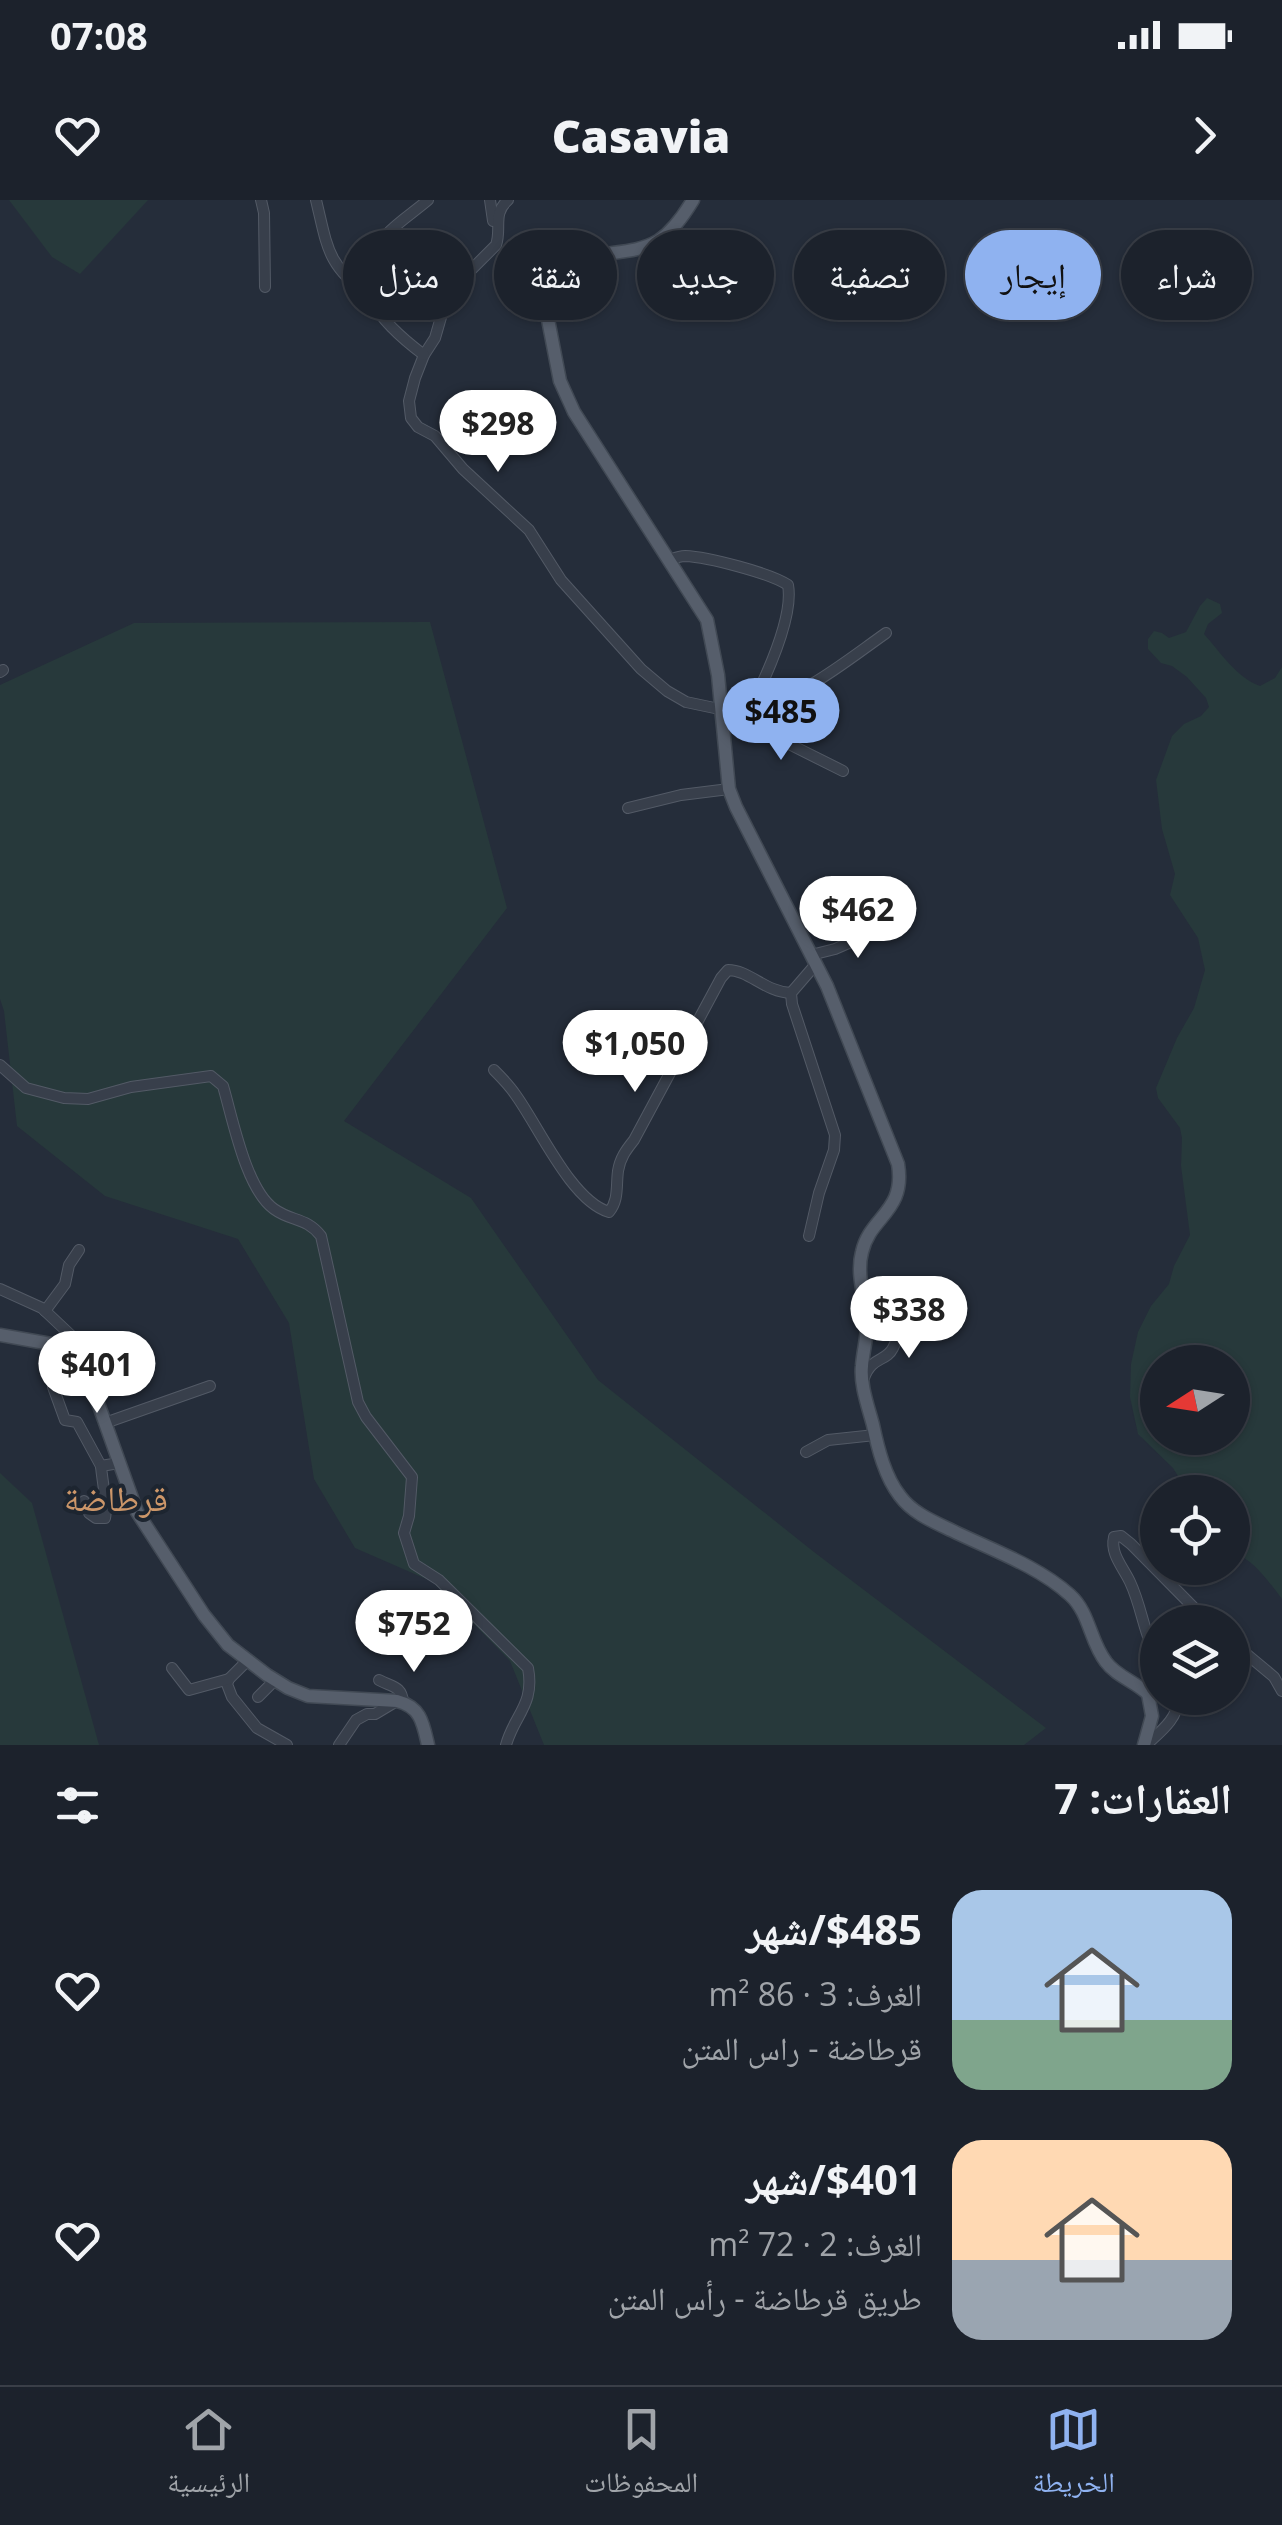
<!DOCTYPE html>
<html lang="ar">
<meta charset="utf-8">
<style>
:root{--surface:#1c222c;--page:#292f38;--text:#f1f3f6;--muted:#a0a4a9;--line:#3a3f48;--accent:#8fb2f0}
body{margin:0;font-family:"Open Sans","Noto Naskh Arabic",sans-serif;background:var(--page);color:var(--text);direction:rtl;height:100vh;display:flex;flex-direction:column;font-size:38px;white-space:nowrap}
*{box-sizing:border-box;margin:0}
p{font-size:32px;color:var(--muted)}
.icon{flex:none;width:55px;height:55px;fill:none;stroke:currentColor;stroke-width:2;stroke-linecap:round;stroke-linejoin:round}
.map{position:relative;height:1545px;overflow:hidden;direction:ltr}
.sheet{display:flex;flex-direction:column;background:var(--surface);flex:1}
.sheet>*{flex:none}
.guide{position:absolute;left:30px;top:30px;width:1222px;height:90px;direction:rtl;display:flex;gap:20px}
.needle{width:65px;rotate:258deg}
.fabs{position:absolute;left:1140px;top:1145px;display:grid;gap:20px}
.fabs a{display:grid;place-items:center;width:110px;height:110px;border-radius:50%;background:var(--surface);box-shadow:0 2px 8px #0004,0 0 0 2px var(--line);font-size:50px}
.price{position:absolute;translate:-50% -85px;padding:0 22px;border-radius:35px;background:#fff;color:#222;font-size:32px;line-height:65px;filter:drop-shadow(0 2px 5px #0008)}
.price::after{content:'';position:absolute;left:50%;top:60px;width:30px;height:22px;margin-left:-15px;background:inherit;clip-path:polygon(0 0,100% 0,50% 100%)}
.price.current{background:var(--accent);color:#111}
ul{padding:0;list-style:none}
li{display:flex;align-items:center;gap:30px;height:250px;padding:0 50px}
li span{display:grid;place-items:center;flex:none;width:280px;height:200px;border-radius:30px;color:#555}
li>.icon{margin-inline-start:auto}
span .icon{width:120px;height:120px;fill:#fffc;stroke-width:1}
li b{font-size:42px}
h2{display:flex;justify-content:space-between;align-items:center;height:120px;padding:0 50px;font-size:42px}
.chip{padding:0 35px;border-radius:45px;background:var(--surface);box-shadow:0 2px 8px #0004,0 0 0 2px var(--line);font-size:35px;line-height:90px}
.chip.current{background:var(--accent);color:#111}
.status{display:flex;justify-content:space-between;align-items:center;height:70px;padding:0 50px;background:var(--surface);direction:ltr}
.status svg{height:28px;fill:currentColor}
header{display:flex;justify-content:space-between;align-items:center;height:130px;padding:0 50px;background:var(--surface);font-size:45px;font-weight:800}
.dock{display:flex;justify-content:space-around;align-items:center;height:140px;border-top:2px solid var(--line);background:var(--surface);font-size:28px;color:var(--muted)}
.dock a{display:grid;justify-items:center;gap:5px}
.dock .current{color:var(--accent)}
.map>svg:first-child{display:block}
.green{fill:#27393b;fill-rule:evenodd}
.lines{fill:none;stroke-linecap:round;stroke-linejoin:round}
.minor-casing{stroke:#535a66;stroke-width:12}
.major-casing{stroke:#414954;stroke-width:15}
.minor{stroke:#383f4b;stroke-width:10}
.major{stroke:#565e6b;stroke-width:12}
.labels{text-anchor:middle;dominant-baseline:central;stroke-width:8;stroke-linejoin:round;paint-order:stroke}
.quarter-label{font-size:35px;fill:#cc9669;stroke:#1d2530}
</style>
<div class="status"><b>07:08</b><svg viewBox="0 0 49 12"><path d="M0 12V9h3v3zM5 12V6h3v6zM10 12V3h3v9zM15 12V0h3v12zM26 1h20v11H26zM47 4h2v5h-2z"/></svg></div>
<header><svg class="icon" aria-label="forward" viewBox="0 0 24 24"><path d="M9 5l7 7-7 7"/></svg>Casavia<svg class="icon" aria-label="heart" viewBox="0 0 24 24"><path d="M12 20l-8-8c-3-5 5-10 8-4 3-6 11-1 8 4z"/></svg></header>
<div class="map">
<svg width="1282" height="1545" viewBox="0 0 1282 1545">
<rect width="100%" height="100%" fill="#252d3a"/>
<g class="green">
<polygon points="9,0 148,0 80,74 52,57"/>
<path d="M1207,398L1220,404L1222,413L1208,424L1204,434C1220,452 1237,478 1260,486L1275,478L1282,467V1399C1268,1381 1255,1361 1233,1352L1232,1292H1188L1173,1268L1138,1234L1130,1197L1131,1164L1138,1132L1151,1106L1169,1084L1174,1066L1190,1035L1181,966L1182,938L1180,928L1158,898L1156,888L1177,838L1194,808L1205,770L1198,738L1170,695L1175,674L1162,629L1156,580L1172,536L1184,524L1201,516L1209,507L1206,498L1187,477L1172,466L1161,463L1148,449V439L1154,431L1162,433L1169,438L1186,432L1200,406ZM1158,1162H1232V1238H1158Z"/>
<polygon points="430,422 507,708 344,921 471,998 598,1180 814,1352 1046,1528 1024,1545 544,1545 510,1461 433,1382 355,1348 314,1279 289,1123 238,1039 105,996 17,926 4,811 0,799 0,485 134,423"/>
<polygon points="0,1273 32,1303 99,1545 0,1545"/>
</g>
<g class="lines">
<defs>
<g id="minor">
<polyline points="261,0 264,13 265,87"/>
<path d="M316,0C327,45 327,67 369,95"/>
<polyline points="490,0 493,21"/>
<path d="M508,0C492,14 502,28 496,45L448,93L435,138L424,155L415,178L409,201L411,218L418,227L435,236L463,269L529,330L561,380L641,469L667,491L686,502L743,514L749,511C764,481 794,417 788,385C770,373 708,357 685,356C679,356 675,358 670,360"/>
<path d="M424,155C384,125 339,83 386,35C398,22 414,12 428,0"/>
<polyline points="0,472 3,470"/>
<path d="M749,511C807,494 838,467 886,433"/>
<polyline points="743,514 785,542 843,571"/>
<polyline points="628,608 681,595 729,589"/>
<polyline points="811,755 835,749 890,725"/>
<path d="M0,865L26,888L64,898L88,899L131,887L211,876L223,886C233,920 246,989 274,1009C292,1022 306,1017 321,1036L358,1202L366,1217L412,1277L409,1316L404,1333L414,1364L439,1380L528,1468C535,1505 514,1515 506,1545"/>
<path d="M494,870C502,878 509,885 515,894C538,925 571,1001 609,1012C619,1000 616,986 618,971C620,958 626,950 634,940L721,778L728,770C749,770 765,792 791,793"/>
<polyline points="809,1036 819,993 834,950 835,935 792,804 791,793 816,764"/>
<polyline points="0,1089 42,1108 78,1142 88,1159 84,1170"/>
<polyline points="45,1111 65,1084 69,1065 79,1050"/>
<path d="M864,1178C872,1156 886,1162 893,1148C901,1133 897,1120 912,1109"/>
<polyline points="53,1187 65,1220 77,1222 101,1266"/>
<polyline points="105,1223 210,1186"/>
<polyline points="806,1252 828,1240 875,1235"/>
<path d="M84,1301L89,1313L96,1318H105C108,1308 102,1280 101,1266L119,1263"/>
<polyline points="1232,1442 1274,1477 1282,1491"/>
<path d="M1158,1460C1144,1436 1142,1407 1130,1382C1123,1367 1110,1354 1114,1337L1121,1336L1131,1344L1208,1422"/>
<polyline points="247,1461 229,1479 227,1484 232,1497 257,1528 287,1545"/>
<polyline points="172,1468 189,1490 229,1479"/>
<path d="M379,1480C392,1487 402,1486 403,1502"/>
<polyline points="258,1497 275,1480"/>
<polyline points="339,1545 356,1520 367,1514 375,1514 395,1502"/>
<path d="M1146,1545C1160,1532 1179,1518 1178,1498"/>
</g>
<g id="major">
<path d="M693,0C684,15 673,31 658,41C626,60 582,45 556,76C549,85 545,93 545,104L560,181L574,212L707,420L718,475L729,589L736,607L827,786L898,964C906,1012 870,1016 862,1052C856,1074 865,1098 867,1120C868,1136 863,1150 862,1166C860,1185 868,1206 873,1225C878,1249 885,1277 900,1296C914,1315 937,1323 957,1333C995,1351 1039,1367 1070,1395C1090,1413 1090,1442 1106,1462C1116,1476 1136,1482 1148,1494L1152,1516L1144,1545"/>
<path d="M0,1135L51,1144L66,1150L74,1157L93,1189L137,1312L204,1415L228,1445L267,1475L288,1488L308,1496L397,1501C421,1507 423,1523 428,1545"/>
</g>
</defs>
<use href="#minor" class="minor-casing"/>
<use href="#major" class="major-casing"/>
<use href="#minor" class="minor"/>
<use href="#major" class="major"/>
</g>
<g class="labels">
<g class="quarter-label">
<text x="116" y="1297">قرطاضة</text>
</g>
</g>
</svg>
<div class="fabs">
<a><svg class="needle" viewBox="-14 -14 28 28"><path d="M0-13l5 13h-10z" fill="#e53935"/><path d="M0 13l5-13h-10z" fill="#a0a4a9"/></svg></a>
<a><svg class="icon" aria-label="locate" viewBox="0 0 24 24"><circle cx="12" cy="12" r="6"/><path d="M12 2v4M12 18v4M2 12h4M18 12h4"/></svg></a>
<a><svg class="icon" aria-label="layers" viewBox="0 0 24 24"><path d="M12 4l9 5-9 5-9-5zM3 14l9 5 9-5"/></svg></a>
</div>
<b class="price" style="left:498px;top:275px">$298</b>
<b class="price current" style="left:781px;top:563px">$485</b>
<b class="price" style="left:858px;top:761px">$462</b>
<b class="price" style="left:635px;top:895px">$1,050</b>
<b class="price" style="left:909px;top:1161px">$338</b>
<b class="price" style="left:97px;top:1216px">$401</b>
<b class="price" style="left:414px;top:1475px">$752</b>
<div class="guide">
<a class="chip">شراء</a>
<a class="chip current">إيجار</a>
<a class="chip">تصفية</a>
<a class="chip">جديد</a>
<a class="chip">شقة</a>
<a class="chip">منزل</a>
</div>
</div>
<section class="sheet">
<h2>العقارات: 7<svg class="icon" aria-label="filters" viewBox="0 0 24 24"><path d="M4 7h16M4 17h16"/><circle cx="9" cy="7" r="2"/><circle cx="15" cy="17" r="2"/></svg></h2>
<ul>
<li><span style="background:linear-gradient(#a9c7e8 65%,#7fa58c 0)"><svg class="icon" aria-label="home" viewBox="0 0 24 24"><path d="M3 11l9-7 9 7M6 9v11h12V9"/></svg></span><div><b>$485/شهر</b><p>الغرف: 3 · 86 m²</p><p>قرطاضة - راس المتن</p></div><svg class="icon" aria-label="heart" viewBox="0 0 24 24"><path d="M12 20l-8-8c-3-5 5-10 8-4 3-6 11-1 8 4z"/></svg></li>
<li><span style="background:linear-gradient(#ffd9b3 60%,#9aa5b1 0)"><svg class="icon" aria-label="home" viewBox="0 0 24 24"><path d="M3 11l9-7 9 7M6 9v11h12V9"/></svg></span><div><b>$401/شهر</b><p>الغرف: 2 · 72 m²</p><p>طريق قرطاضة - رأس المتن</p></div><svg class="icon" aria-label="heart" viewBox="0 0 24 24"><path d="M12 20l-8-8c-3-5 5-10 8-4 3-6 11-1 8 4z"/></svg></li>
</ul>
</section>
<nav class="dock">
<a class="current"><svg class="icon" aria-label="map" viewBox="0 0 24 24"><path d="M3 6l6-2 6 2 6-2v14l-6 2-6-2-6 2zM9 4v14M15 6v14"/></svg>الخريطة</a>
<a><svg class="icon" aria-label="saved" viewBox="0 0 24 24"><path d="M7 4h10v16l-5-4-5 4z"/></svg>المحفوظات</a>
<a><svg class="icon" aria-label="home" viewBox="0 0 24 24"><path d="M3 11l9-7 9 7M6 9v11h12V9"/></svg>الرئيسية</a>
</nav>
